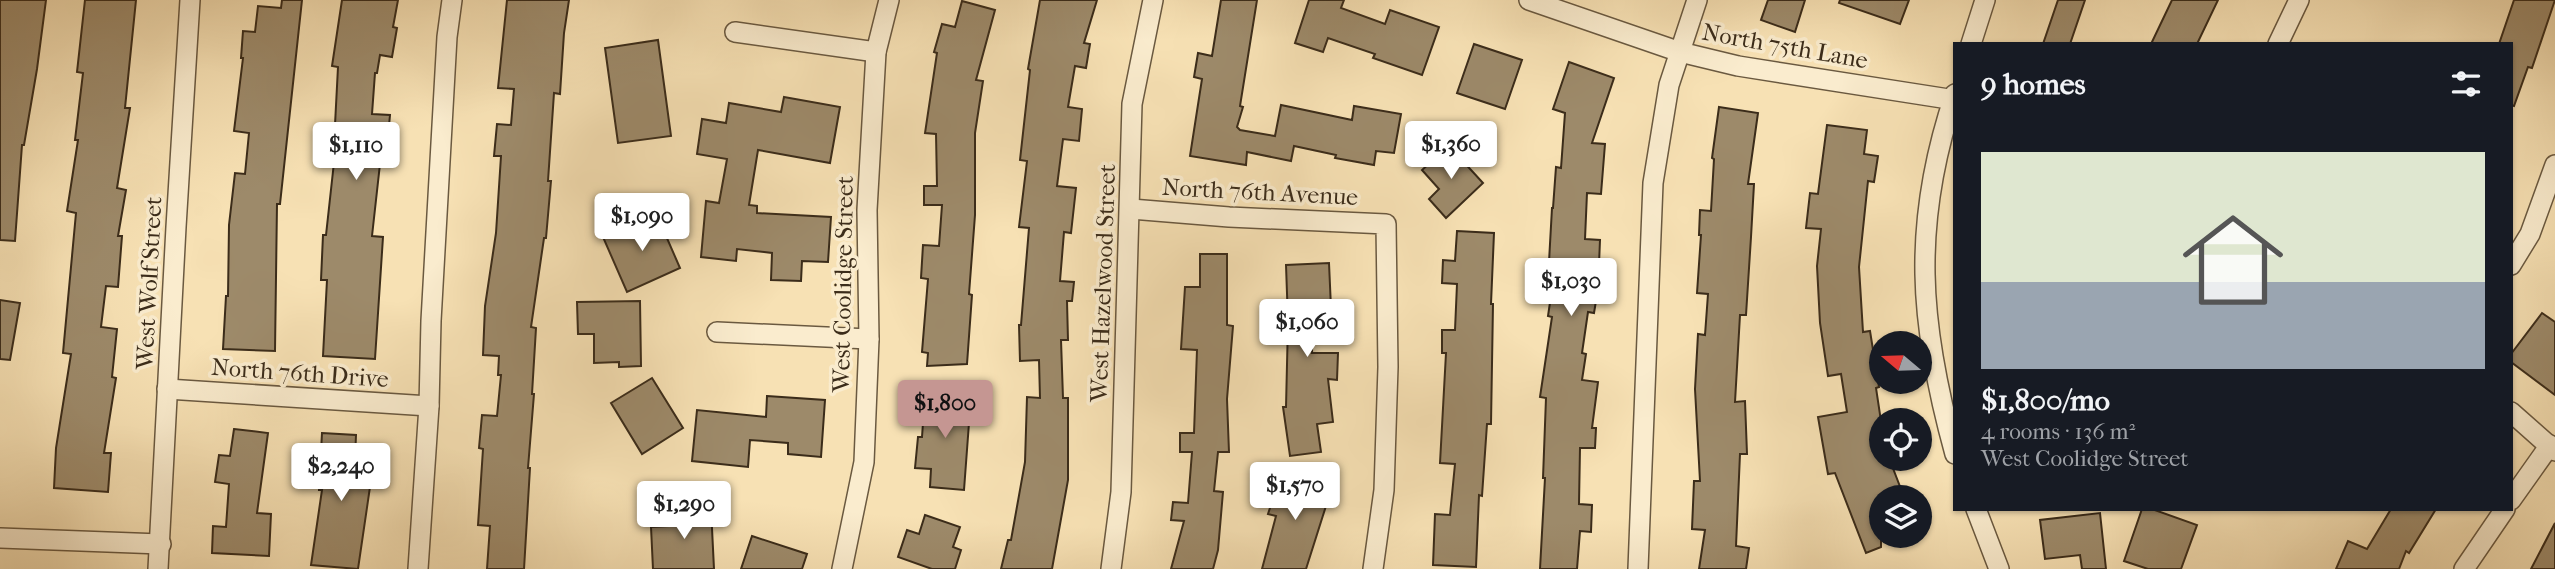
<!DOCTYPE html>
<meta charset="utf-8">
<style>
:root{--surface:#171b24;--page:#20242c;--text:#f1f3f6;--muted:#9ea1a6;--line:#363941;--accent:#c59692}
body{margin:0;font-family:"IM FELL French Canon",serif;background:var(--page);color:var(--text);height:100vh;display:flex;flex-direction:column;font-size:26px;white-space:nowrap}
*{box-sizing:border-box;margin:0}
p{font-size:23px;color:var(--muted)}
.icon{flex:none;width:38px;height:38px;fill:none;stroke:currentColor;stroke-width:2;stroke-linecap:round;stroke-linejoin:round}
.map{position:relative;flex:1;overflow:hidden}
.side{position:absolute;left:1953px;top:42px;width:560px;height:469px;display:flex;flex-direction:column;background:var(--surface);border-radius:0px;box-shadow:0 2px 5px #0004}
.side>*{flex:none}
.needle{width:46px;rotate:289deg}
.controls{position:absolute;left:1869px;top:331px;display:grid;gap:14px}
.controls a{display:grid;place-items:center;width:63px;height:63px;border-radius:50%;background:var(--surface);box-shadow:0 2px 5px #0004;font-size:35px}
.price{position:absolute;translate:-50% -60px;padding:0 16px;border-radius:7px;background:#fff;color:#222;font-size:23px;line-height:46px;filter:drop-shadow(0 2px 4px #0008)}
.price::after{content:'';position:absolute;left:50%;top:42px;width:21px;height:16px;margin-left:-10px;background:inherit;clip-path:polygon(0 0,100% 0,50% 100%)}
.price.current{background:var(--accent);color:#111}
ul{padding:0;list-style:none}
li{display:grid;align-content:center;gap:14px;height:371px;padding:0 28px}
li+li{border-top:2px solid var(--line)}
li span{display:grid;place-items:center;height:217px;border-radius:0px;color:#555}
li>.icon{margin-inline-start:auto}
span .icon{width:126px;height:126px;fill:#fffc;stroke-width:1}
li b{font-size:30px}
h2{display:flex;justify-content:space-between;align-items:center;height:84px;padding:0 28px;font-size:30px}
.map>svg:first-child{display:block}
.building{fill:#9d8a6a;stroke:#3b2c1a;stroke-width:2}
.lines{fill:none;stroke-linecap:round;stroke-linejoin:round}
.street-casing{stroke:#6a5940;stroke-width:22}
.street{stroke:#faecce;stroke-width:19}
.labels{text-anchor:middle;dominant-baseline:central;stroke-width:7;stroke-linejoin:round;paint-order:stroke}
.street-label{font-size:24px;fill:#3b2c1a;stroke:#faecce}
</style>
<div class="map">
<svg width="2555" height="569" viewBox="0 0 2555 569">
<rect width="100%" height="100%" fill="#f7e1b4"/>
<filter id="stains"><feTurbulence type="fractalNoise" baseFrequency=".00286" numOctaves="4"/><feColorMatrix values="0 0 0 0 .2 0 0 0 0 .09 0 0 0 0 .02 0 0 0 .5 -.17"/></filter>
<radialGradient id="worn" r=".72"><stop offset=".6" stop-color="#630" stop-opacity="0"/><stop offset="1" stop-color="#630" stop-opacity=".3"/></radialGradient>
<g class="building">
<polygon points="0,0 46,0 37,69 24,145 22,145 15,241 0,240"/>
<polygon points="85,0 136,0 125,108 130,108 117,188 126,190 118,236 122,236 118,287 106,286 101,327 117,329 112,377 116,378 104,453 111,453 108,492 54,488 56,448 71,354 63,353 76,213 67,211 78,140 75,140 83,73 77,72"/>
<polygon points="282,0 302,0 280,204 277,204 275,351 223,349 226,296 228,296 229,225 235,173 245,174 249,133 234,131 243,58 241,58 243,31 255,32 258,6 281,8"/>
<polygon points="342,0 398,0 393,27 397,28 392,57 380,55 377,73 375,73 372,114 390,115 387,147 382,146 372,236 383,237 375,359 323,356 327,280 321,280 323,235 326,235 336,144 334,144 338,67 332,66"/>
<polygon points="507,0 569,0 564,33 560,94 554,93 548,181 551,181 546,238 544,238 531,327 536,328 532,394 534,394 528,468 530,468 524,569 487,569 490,526 478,525 483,449 479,448 482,415 497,416 501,375 498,375 499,356 483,355 485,306 496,233 501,156 494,156 497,124 511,125 514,89 498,88"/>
<polygon points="1040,0 1097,0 1084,43 1090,44 1086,68 1075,66 1068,107 1082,109 1079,141 1063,139 1057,186 1076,188 1071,233 1064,232 1060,281 1074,282 1072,301 1067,301 1068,340 1061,340 1063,398 1068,398 1068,480 1052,569 1001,569 1008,540 1011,540 1025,462 1027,397 1040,398 1039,360 1020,361 1019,325 1021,325 1029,228 1019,227 1027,161 1020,160 1030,70 1028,69"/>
<polygon points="1221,0 1257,0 1240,106 1243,107 1237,127 1240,130 1275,136 1281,105 1352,120 1354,106 1401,114 1394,153 1376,151 1374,165 1335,158 1336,155 1294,146 1291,161 1247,152 1246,165 1190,156 1202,79 1194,77 1198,53 1212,56"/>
<polygon points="1309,0 1344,0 1341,8 1385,24 1390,10 1439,27 1422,75 1373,58 1375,54 1328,38 1323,52 1295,43"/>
<polygon points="1768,0 1805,0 1795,32 1761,20"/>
<polygon points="1840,0 1909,0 1900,24 1839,3"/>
<polygon points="2058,0 2085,0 2070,44 2043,44"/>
<polygon points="2172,0 2218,0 2197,44 2151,44"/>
<polygon points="2514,0 2555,0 2532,68 2528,67 2514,106 2511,105 2511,44 2499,44"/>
<polygon points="962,1 995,10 976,80 983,81 975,133 975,215 969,294 972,295 967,364 927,366 928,353 922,352 928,279 921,278 923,245 939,246 942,205 924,205 924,186 937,186 936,134 925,133 937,53 934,52 942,24 955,27"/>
<polygon points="658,40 671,136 618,143 605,48"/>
<polygon points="1474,44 1522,60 1505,109 1457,93"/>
<polygon points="1569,62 1614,78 1592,143 1605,144 1601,194 1587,193 1585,239 1600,240 1598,289 1594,313 1588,312 1582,353 1586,354 1582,380 1598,382 1592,428 1596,428 1595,448 1580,448 1579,504 1592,505 1591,532 1580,531 1577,569 1540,569 1545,478 1543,478 1546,398 1540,397 1552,317 1548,316 1556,262 1549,262 1552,208 1553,208 1556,167 1561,168 1565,113 1553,109"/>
<polygon points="784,97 840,107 830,163 758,150 749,205 757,206 757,213 831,217 828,262 802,261 801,281 771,280 772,253 737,249 736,261 701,257 706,201 719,203 727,159 697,154 702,119 726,123 729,103 781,112"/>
<polygon points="1719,107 1758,113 1748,184 1754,184 1751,237 1746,315 1740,315 1735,402 1745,401 1747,454 1740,454 1736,546 1749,548 1746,569 1699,569 1705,530 1692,529 1694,481 1700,481 1695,389 1698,334 1705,335 1708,294 1697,293 1701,235 1699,235 1700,210 1711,211 1714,159 1712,158"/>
<polygon points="1827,125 1867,130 1864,154 1878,156 1874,182 1868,181 1859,267 1863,332 1870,331 1879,387 1876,388 1881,421 1881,458 1889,458 1904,497 1881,497 1881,547 1866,553 1835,473 1828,474 1818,417 1847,412 1841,374 1828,376 1820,323 1817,266 1821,229 1806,228 1810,193 1818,194"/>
<polygon points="1449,146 1483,183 1446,218 1429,199 1439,189 1422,170"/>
<polygon points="656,213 680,268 627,292 603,237"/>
<polygon points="1457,231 1494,233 1491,304 1493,304 1491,424 1487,424 1482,496 1479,495 1476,567 1433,565 1435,514 1450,515 1455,464 1440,463 1446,353 1442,353 1442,330 1455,330 1457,284 1442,283 1443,260 1455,261"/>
<polygon points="1200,254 1227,254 1227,325 1233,326 1227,399 1229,452 1218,452 1214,491 1223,492 1218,550 1213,569 1171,569 1184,521 1171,520 1173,502 1188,503 1192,452 1180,452 1180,433 1194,433 1197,350 1181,349 1185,287 1200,287"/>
<polygon points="1329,263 1331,308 1313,309 1312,353 1338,353 1337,380 1328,379 1333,422 1317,424 1321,452 1290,456 1283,407 1286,407 1288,322 1286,265"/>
<polygon points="0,300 20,303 10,360 0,359"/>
<polygon points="640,301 641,366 619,367 619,362 594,363 594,334 578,334 577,302"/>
<polygon points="2542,313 2555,322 2555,395 2511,362 2511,354"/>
<polygon points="652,378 683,428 642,454 611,403"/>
<polygon points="925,395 971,396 964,490 930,487 931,469 915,468 918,437 922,437"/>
<polygon points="767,396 825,400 821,457 788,454 788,443 750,440 748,467 692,461 697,410 766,417"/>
<polygon points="234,429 268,433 257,513 271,514 269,556 212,553 213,526 226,527 229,484 215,482 219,455 230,456"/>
<polygon points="322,433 356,435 355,460 371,461 370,487 358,569 311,565 322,490 319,490"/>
<polygon points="1282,471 1332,487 1306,569 1262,569 1276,516 1268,514"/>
<polygon points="711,508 714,569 653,569 651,527 668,526 667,510"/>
<polygon points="2142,509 2152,509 2197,525 2181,569 2148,569 2124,561"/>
<polygon points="2391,509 2436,509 2409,553 2406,551 2399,569 2336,569 2348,541 2367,549"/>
<polygon points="2100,513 2106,569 2082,569 2080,555 2045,559 2040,520"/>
<polygon points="925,515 960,527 953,547 961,550 955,569 932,569 898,557 907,530 919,534"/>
<polygon points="2555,523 2555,569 2531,569"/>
<polygon points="752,536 807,554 802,569 741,569"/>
</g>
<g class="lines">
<defs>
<g id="street">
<polyline points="1529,0 1680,52 1738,66 1955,100"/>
<polyline points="735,32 876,52"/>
<polyline points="1971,44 1985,0"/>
<polyline points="2278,44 2299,0"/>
<path d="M1955,94C1936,150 1924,214 1925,274C1926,334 1939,396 1955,454"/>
<polyline points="1131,209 1229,217 1386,224 1388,367 1384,490 1373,569"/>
<polyline points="2511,265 2530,234 2555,165"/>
<polyline points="717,332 869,339"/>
<polyline points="167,389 429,406"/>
<polyline points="2511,412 2555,451"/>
<polyline points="2511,500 2550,445"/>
<polyline points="1976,509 1999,569"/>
<polyline points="0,538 161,544"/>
<polyline points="158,569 176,227 190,0"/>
<polyline points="418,569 429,406 431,321 447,37 452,0"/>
<polyline points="842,569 864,462 869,339 867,210 876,52 889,0"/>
<polyline points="1111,569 1121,492 1132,104 1153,0"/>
<polyline points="1638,569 1653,183 1669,85 1697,0"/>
<polyline points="2464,569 2505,509"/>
</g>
</defs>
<use href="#street" class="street-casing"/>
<use href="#street" class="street"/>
</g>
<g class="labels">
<g class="street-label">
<text transform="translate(1785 46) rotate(10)">North 75th Lane</text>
<text transform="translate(1260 192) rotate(3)">North 76th Avenue</text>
<text transform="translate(149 283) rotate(-87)">West Wolf Street</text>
<text transform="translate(1103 283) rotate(-88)">West Hazelwood Street</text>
<text transform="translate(843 284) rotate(-89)">West Coolidge Street</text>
<text transform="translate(300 373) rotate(4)">North 76th Drive</text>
</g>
</g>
<rect width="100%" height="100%" filter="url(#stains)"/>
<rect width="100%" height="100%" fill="url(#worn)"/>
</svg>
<div class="controls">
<a><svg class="needle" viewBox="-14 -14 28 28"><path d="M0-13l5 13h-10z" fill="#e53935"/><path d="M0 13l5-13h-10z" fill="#9ea1a6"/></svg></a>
<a><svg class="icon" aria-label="locate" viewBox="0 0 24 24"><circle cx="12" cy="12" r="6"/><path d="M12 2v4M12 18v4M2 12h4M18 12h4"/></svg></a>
<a><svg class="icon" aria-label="layers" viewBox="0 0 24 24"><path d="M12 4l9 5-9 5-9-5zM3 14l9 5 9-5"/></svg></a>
</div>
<b class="price" style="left:1451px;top:181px">$1,360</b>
<b class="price" style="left:356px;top:182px">$1,110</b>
<b class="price" style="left:642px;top:253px">$1,090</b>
<b class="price" style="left:1571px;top:318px">$1,030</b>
<b class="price" style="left:1307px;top:359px">$1,060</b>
<b class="price current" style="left:945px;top:440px">$1,800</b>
<b class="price" style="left:341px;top:503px">$2,240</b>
<b class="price" style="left:1295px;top:522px">$1,570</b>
<b class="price" style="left:684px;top:541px">$1,290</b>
<section class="side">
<h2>9 homes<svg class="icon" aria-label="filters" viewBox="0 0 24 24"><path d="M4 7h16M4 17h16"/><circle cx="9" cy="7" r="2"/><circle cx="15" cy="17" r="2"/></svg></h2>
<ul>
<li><span style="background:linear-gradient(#dfe7d0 60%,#9aa5b1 0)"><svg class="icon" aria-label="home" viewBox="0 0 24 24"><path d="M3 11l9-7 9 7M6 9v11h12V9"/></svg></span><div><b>$1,800/mo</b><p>4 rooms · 136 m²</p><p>West Coolidge Street</p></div></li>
</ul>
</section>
</div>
